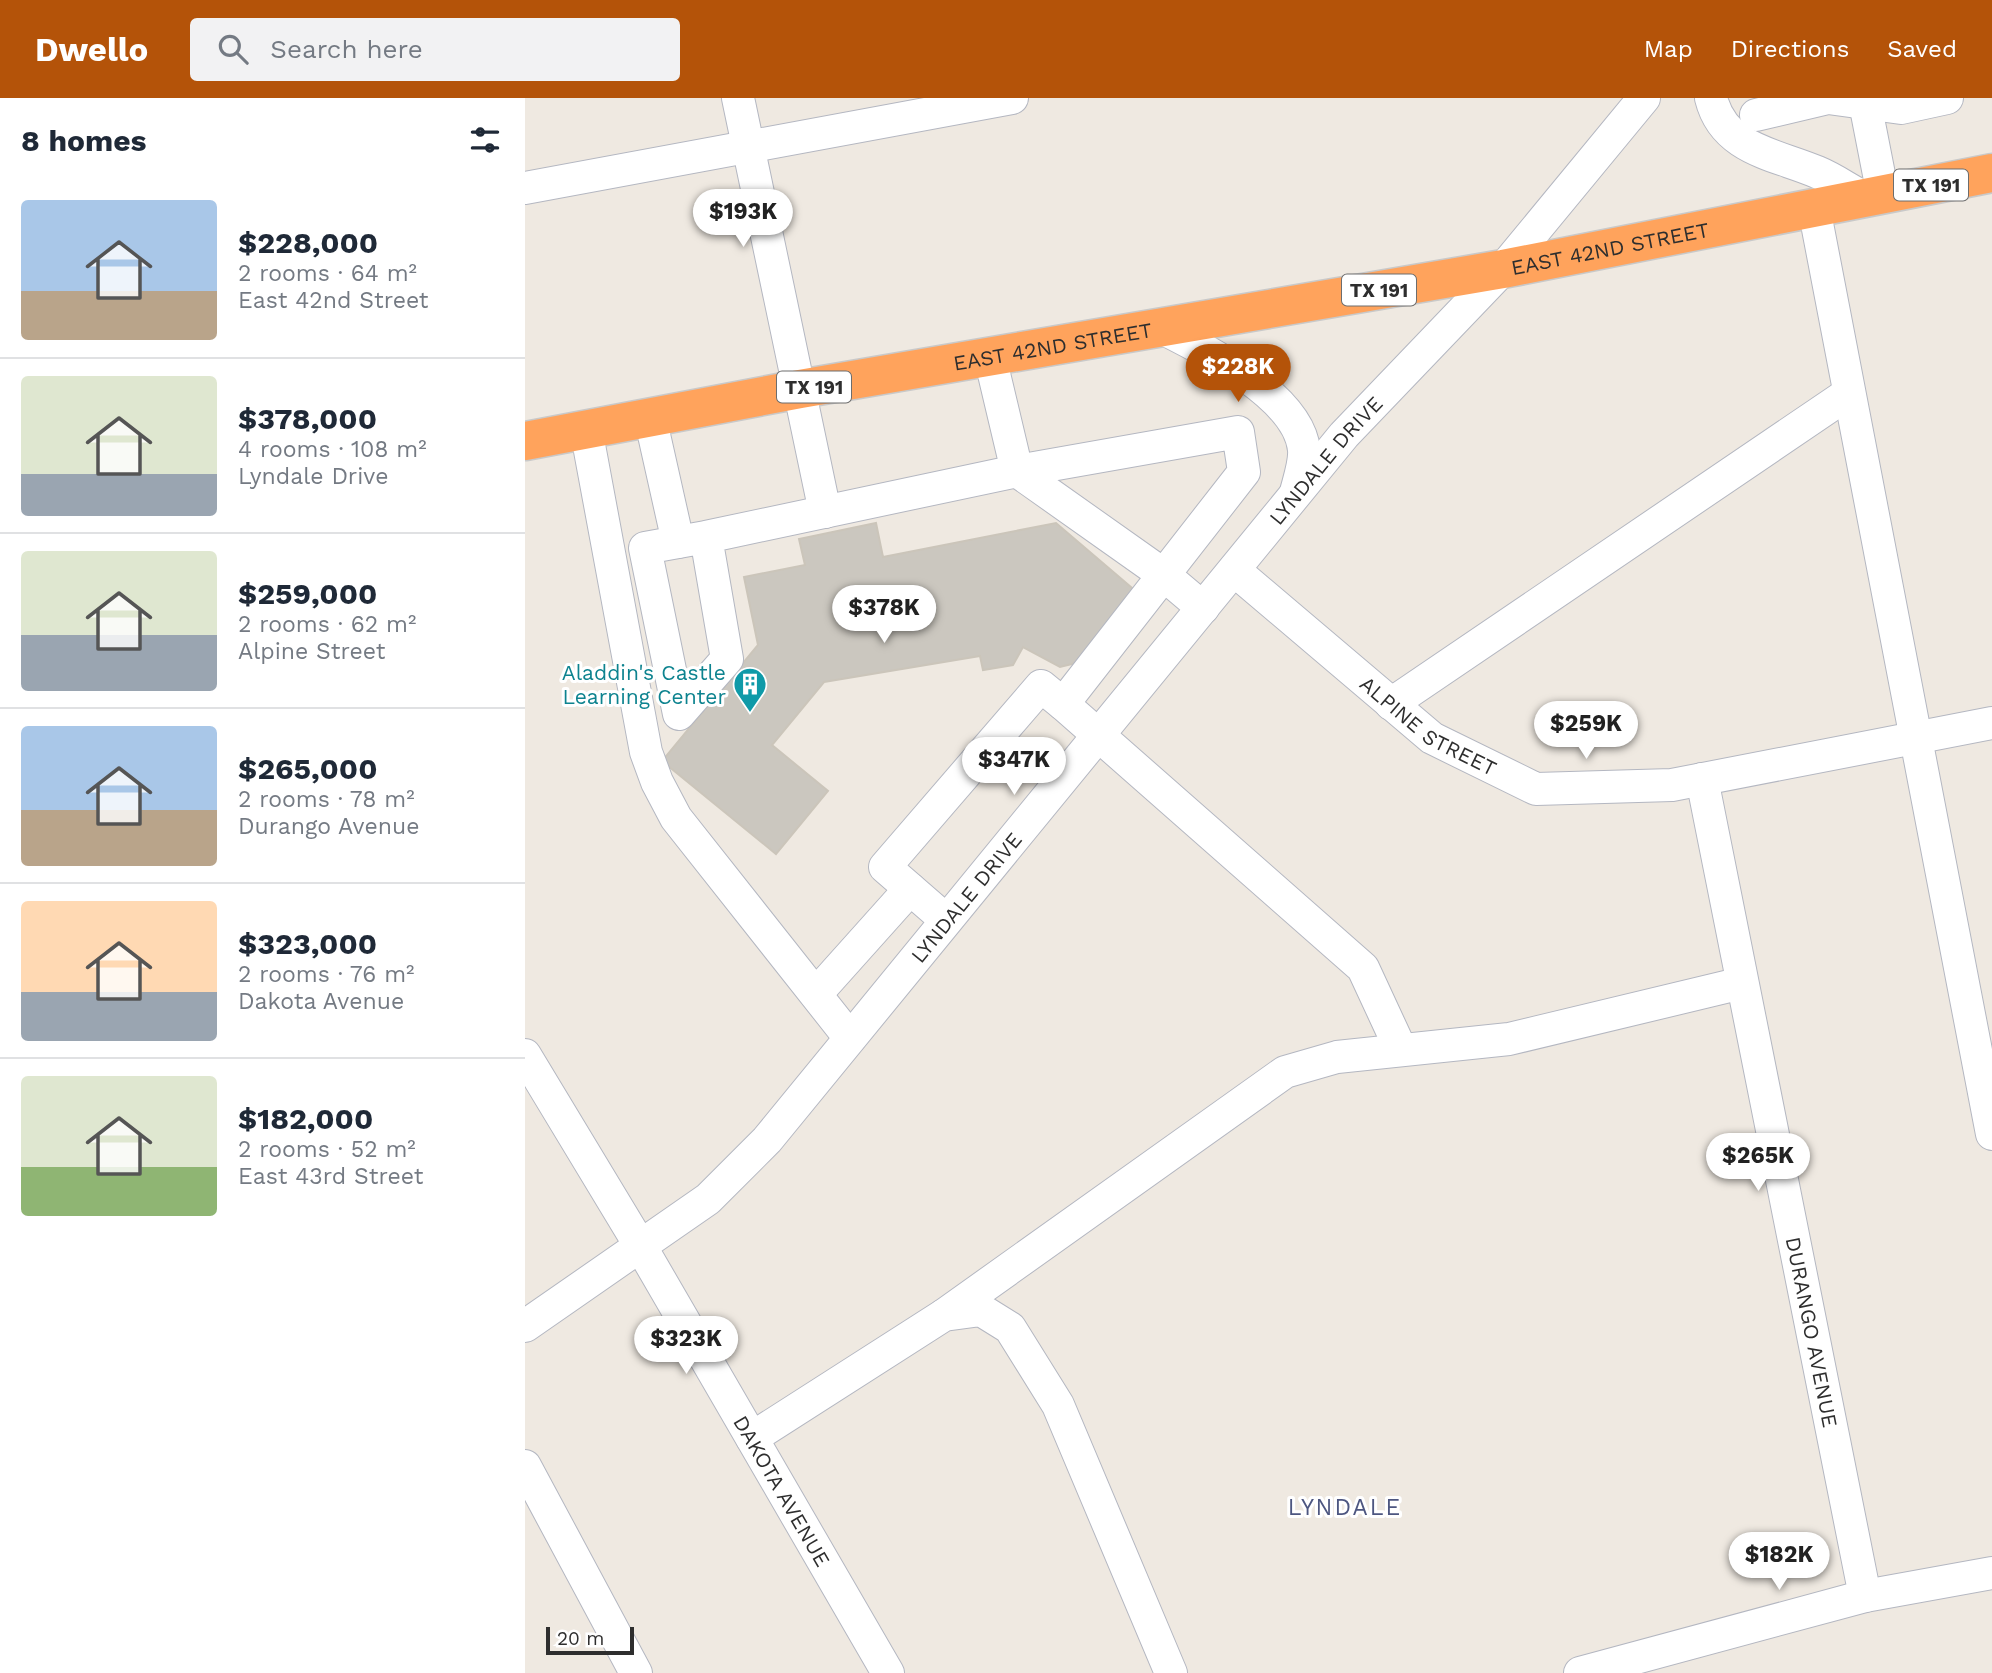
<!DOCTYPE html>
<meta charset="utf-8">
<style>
:root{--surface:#fff;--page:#f2f2f3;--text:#1f2937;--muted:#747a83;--line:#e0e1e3;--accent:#b45309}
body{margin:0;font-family:"Work Sans",sans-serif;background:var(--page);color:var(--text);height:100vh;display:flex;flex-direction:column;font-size:26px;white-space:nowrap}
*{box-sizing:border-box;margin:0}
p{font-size:23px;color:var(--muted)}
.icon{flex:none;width:38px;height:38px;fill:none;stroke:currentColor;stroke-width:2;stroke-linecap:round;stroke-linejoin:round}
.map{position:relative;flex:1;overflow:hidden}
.drawer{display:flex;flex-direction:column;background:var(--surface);width:525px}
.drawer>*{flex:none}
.scale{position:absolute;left:21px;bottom:18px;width:88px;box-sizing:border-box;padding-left:7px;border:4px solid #2e2e2e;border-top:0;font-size:19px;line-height:24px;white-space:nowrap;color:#2e2e2e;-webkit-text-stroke:5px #fff;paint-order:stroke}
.price{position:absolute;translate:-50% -60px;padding:0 16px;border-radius:24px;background:#fff;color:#222;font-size:23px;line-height:46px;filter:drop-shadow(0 2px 4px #0008)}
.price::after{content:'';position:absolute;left:50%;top:42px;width:21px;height:16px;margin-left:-10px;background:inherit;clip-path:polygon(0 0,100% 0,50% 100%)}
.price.current{background:var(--accent);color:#fff}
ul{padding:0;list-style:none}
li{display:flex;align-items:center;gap:21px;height:175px;padding:0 21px}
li+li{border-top:2px solid var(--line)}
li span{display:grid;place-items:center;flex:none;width:196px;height:140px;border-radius:7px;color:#555}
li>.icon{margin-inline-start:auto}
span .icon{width:84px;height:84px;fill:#fffc;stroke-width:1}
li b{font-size:30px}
h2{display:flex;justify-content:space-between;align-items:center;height:84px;padding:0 21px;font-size:30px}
header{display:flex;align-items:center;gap:42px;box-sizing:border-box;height:98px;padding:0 35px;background:var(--accent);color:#fff}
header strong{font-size:33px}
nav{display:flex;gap:38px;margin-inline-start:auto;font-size:24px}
.search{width:490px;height:63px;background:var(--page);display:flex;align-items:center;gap:18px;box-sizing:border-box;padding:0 24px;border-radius:7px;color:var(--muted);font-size:26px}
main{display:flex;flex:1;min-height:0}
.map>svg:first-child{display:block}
.building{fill:#cbc7bf;stroke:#cbc5ba;stroke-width:2}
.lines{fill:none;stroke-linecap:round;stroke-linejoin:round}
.minor-casing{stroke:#b4b7c1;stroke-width:34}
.highway-casing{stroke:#c9c9c9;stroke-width:41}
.minor{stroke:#fff;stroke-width:32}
.highway{stroke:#ffa35c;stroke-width:38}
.labels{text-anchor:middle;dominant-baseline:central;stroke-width:6;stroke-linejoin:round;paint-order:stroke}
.shield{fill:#fff;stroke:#6d6d6d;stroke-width:2}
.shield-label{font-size:19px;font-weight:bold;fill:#2e2e2e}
.street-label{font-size:21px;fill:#2e2e2e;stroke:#fff}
.culture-label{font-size:21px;fill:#0d838f;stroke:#fff;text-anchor:end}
.neighbourhood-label{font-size:23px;letter-spacing:2px;fill:#4d5680;stroke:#fff}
</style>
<header>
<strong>Dwello</strong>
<div class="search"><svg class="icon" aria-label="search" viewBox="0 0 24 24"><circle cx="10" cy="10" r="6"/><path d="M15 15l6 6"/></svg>Search here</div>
<nav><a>Map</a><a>Directions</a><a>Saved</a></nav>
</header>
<main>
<section class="drawer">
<h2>8 homes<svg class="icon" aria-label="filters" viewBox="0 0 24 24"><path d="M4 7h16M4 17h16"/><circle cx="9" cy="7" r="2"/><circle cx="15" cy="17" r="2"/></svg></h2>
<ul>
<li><span style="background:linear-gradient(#a9c7e8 65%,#b9a48a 0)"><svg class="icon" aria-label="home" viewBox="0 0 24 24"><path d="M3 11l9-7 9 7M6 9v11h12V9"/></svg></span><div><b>$228,000</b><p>2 rooms · 64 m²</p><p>East 42nd Street</p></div></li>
<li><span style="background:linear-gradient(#dfe7d0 70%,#9aa5b1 0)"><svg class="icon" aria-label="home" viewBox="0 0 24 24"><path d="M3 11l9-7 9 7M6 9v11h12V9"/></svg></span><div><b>$378,000</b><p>4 rooms · 108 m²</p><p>Lyndale Drive</p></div></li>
<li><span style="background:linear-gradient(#dfe7d0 60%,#9aa5b1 0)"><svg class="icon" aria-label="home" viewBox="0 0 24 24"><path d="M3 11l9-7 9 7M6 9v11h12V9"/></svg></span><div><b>$259,000</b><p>2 rooms · 62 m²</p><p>Alpine Street</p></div></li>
<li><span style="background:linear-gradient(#a9c7e8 60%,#b9a48a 0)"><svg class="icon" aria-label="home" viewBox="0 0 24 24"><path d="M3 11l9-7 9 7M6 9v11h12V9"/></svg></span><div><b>$265,000</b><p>2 rooms · 78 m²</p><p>Durango Avenue</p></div></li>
<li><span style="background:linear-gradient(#ffd9b3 65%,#9aa5b1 0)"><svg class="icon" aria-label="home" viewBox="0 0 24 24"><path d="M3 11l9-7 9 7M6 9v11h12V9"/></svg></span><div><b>$323,000</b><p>2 rooms · 76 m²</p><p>Dakota Avenue</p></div></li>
<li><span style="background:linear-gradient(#dfe7d0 65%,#8fb573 0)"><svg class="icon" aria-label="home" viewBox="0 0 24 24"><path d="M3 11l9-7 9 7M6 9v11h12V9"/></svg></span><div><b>$182,000</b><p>2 rooms · 52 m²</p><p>East 43rd Street</p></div></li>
</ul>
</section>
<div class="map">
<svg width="1467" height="1575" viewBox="0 0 1467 1575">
<rect width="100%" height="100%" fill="#efe9e1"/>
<polygon class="building" points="351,425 358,459 531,425 614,496 567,561 535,569 498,549 488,567 458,572 455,558 299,584 247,647 303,693 251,756 137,663 233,547 219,479 280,467 274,441"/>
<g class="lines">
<defs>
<g id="minor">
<polyline points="213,0 300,414"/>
<path d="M1186,0C1199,52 1250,56 1292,74C1309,81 1324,92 1340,100"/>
<polyline points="1340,5 1358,97"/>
<polyline points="1231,17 1303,0 1376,10 1422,0"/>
<polyline points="0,90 487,0"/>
<polyline points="1289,110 1467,1036"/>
<path d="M637,230C679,251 774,298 779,352C780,365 774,382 771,394"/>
<polyline points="125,319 153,444"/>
<polyline points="61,331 121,654 132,684 151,720 325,940"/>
<polyline points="492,373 713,334 719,374 538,606 838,870 876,952"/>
<polyline points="492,373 639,477 678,510"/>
<polyline points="181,439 120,450 154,616 202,561 181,439 492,373 465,259"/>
<path id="s1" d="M709,472L907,640L1011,691L1147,687L1467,625"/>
<polyline points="866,606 1324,295"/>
<path id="s2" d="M1177,681L1340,1498"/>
<polyline points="421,822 360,769 516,588 538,606"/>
<polyline points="291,896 385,791"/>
<path id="s3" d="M0,957L116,1149L363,1575"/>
<polyline points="419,1217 760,974 812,959 984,941 1217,885"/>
<path id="s4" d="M0,1228L183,1101L242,1042L819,337L978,171L1119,0"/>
<polyline points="227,1340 419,1217 456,1212 485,1230 533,1307 646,1575"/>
<polyline points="0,1368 111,1575"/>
<polyline points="1055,1575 1340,1498 1467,1475"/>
</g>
<g id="highway">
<path id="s5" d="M0,343L275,291L978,171L1467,75"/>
</g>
</defs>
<use href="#minor" class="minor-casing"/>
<use href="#highway" class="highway-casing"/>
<use href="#minor" class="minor"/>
<use href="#highway" class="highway"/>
</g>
<defs>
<symbol id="building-pin" viewBox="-11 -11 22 30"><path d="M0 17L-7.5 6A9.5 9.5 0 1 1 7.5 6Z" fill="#0f9aa8" stroke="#fff"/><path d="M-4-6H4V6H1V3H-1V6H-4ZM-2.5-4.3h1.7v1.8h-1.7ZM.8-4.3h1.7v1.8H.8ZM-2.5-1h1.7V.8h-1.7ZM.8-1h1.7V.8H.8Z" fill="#fff"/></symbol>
</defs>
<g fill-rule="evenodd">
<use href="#building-pin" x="206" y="567" width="38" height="52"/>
</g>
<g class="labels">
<g class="shield">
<rect x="1369" y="71.5" width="74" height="31" rx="5"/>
<rect x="817" y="176.5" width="74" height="31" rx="5"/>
<rect x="252" y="273.5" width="74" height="31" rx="5"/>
</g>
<g class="shield-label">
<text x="1406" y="87">TX 191</text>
<text x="854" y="192">TX 191</text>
<text x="289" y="289">TX 191</text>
</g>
<g class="street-label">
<text stroke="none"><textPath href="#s5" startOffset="1102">EAST 42ND STREET</textPath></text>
<text stroke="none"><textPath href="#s5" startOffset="536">EAST 42ND STREET</textPath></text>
<text stroke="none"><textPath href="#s4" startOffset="1186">LYNDALE DRIVE</textPath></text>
<text stroke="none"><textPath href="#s1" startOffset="250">ALPINE STREET</textPath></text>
<text stroke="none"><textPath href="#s4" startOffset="620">LYNDALE DRIVE</textPath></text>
<text stroke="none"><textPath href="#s2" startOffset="564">DURANGO AVENUE</textPath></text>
<text stroke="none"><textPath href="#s3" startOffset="506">DAKOTA AVENUE</textPath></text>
</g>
<g class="culture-label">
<text x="201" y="574">Aladdin's Castle<tspan x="201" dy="24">Learning Center</tspan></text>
</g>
<g class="neighbourhood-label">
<text x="820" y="1409">LYNDALE</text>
</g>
</g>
</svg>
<div class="scale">20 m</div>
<b class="price" style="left:218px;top:151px">$193K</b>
<b class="price current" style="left:713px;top:306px">$228K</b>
<b class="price" style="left:359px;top:547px">$378K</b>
<b class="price" style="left:1061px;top:663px">$259K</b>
<b class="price" style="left:489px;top:699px">$347K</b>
<b class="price" style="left:1233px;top:1095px">$265K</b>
<b class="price" style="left:161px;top:1278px">$323K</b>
<b class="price" style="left:1254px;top:1494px">$182K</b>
</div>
</main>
